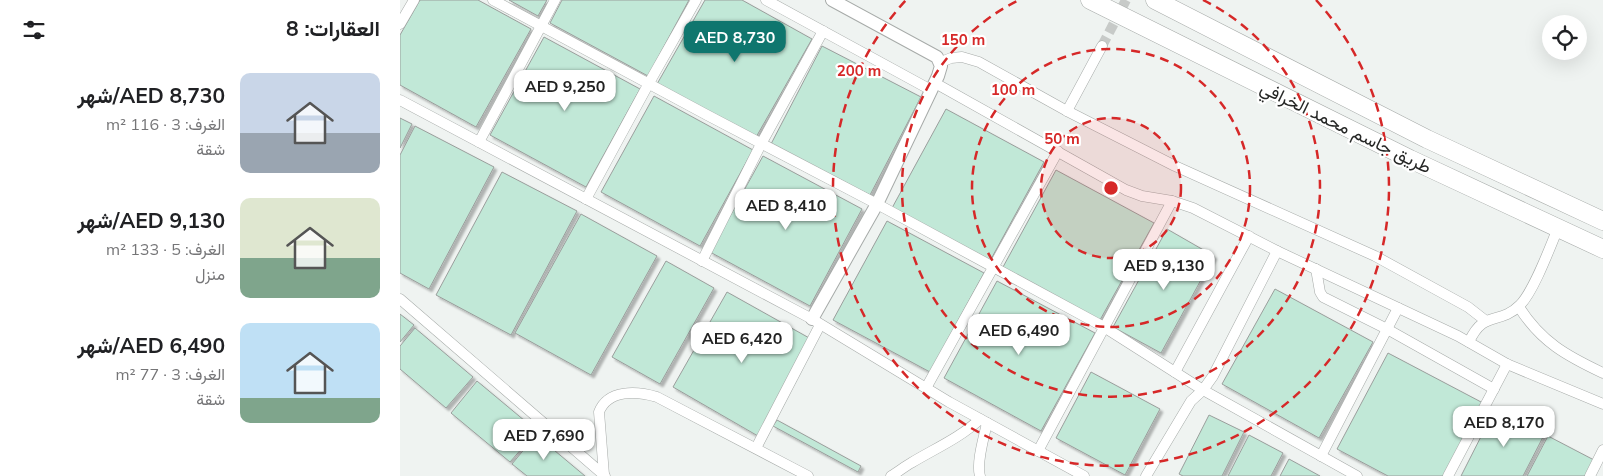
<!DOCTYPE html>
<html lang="ar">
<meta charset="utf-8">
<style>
:root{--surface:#fff;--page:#f6f6f6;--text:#202124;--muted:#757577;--accent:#0f766e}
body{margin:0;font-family:Mulish,Vazirmatn,sans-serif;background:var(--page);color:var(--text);direction:rtl;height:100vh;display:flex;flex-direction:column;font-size:19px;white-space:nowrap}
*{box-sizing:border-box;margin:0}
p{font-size:16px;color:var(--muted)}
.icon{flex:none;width:28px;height:28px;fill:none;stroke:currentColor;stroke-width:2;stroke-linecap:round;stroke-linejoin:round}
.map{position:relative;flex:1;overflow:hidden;direction:ltr}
.side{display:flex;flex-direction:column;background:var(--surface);width:400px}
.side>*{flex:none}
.buttons{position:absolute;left:1142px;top:15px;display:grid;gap:10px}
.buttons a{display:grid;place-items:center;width:45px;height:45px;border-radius:50%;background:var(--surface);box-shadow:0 5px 20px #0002;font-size:25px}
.price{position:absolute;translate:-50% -42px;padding:0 11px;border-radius:10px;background:#fff;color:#222;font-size:16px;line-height:32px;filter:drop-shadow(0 1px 2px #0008)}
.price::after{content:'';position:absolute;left:50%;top:30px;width:15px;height:11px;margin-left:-8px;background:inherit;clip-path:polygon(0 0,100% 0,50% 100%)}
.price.active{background:var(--accent);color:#fff}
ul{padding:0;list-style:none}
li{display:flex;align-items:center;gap:15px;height:125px;padding:0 20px}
li span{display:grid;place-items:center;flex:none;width:140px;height:100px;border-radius:10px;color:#555}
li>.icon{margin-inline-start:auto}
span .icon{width:60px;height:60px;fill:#fffc;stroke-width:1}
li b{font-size:21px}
h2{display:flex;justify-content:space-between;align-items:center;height:60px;padding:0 20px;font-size:21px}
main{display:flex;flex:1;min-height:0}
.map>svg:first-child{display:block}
.building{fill:#c1e8d7;stroke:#9a9e9c;filter:url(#shadow)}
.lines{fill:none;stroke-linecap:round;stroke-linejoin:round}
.minor-tunnel{stroke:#c7cac8;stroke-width:10;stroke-dasharray:10 5;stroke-linecap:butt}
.minor-casing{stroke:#a7aba9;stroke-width:11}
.tertiary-casing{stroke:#a7aba9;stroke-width:14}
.motorway-casing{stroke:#a7aba9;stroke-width:19}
.minor{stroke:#fff;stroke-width:10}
.tertiary{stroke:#fff;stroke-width:12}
.motorway{stroke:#fff;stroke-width:18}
.ring{fill:none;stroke:#d62828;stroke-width:2.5;stroke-dasharray:9 6}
.labels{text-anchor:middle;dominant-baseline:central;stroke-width:4.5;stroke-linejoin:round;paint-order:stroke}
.street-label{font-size:18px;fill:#262726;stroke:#fff}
.centre{fill:#d62828;stroke:#fff;stroke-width:2.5}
.ring-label{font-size:15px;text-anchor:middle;font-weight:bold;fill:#d62828;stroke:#fff;stroke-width:4.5;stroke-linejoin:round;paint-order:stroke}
</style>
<main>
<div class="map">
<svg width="1203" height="476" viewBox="0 0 1203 476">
<defs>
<filter id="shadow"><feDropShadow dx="3" dy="3" stdDeviation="1" flood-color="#0004"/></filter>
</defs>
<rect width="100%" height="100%" fill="#eff3f1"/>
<g class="building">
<polygon points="20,0 78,0 131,29 76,127 0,85 0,35"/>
<polygon points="109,0 147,0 138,16"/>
<polygon points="162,0 289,0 248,76 150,23"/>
<polygon points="305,0 342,0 412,39 355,139 257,84"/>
<polygon points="144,37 240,89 186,187 90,135"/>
<polygon points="422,46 521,97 470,195 371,144"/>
<polygon points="254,96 353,150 300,246 201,192"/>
<polygon points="546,109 644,162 590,261 492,208"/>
<polygon points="0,118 12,124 0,148"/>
<polygon points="15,126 94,167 29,289 0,273 0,155"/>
<polygon points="363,156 462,209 410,306 310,252"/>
<polygon points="656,170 754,223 700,320 603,267"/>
<polygon points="102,172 177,211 111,335 36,295"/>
<polygon points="181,214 257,256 191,375 115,333"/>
<polygon points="487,221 584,273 530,372 433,320"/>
<polygon points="767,229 814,256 761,353 713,327"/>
<polygon points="266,261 314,288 260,384 212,357"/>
<polygon points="597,281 695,333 641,431 544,378"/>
<polygon points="875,289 973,342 919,438 822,384"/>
<polygon points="327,292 411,339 358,436 273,387"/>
<polygon points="0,314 14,325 0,342"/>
<polygon points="15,328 73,377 46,408 0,369 0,346"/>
<polygon points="988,353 1083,403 1044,476 988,476 937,449"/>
<polygon points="691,372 760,409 725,475 656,438"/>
<polygon points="77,381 137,431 110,462 51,413"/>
<polygon points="1095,409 1144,435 1123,476 1061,476"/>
<polygon points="809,415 844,432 822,476 783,476 779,474"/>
<polygon points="377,420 461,466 458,472 373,426"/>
<polygon points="136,435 185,476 127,476 112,464"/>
<polygon points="849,435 883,453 871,476 828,476"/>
<polygon points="1148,436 1194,460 1185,476 1127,476"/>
<polygon points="889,459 920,476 880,476"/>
</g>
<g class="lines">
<polyline class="minor-tunnel" points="702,46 726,0"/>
<defs>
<g id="minor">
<polyline points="93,0 307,115 477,204 704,327 803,390 957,476"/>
<polyline points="366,0 531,90"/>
<polyline points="0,24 14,0"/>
<polyline points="541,62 551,58 562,57 579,62 667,111 775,166 975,256 1068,307 1086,321"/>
<polyline points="535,83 726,190 742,196 772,201 793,208 877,251 1058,336 1107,364 1203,404"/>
<polyline points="0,100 412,319 549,402 684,476"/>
<polyline points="667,111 702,46"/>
<polyline points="79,142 155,0"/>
<polyline points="186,199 249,83 296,0"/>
<polyline points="302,261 361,144 423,31"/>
<polyline points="916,269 920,292 923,297 987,329 1094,389"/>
<polyline points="0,299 205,476"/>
<path d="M1119,307C1141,342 1167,356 1203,373"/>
<path d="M1069,342C1084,309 1099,326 1120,305C1134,291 1150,247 1158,228"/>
<polyline points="775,372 849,236"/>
<polyline points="526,388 658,151"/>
<polyline points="356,448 420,325"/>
<polyline points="638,451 772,201"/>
<polyline points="921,456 998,308"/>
<path d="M204,475L199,412C208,389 237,391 257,397L408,476"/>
<path d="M491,476C498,472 504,467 511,463C534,449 560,438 580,419"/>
<path d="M580,476C576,463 584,437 587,423"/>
<polyline points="746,476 791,401 803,390 813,376 877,251"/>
<polyline points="1048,476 1107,364"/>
<polyline points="1190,476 1203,450"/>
</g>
<polyline id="tertiary" points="412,319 477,204 538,76 541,66 537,57 432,0"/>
<g id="motorway">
<polyline points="690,0 1010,159 1203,249"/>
<polyline points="755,0 1027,139 1203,221"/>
</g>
</defs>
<use href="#minor" class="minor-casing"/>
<use href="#tertiary" class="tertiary-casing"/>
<use href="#motorway" class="motorway-casing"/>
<use href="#minor" class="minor"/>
<use href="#tertiary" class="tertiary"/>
<use href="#motorway" class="motorway"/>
</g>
<circle cx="711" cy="188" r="70" fill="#d62828" fill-opacity=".12"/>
<g class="ring">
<circle cx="711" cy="188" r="70"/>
<circle cx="711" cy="188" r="139"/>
<path d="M803 0A209 209 0 1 1 619 0"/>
<path d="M916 0A278 278 0 1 1 506 0"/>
</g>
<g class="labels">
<g class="street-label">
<text transform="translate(946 127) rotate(26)">طريق جاسم محمد الخرافي</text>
</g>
</g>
<circle cx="711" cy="188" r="8" class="centre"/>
<g class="ring-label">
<text x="563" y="45">150 m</text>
<text x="459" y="76">200 m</text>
<text x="613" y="95">100 m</text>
<text x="662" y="144">50 m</text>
</g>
</svg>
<div class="buttons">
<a><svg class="icon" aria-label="locate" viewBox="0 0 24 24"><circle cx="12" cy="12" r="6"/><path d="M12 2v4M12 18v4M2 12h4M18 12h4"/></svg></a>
</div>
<b class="price active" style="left:335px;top:63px">AED 8,730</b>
<b class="price" style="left:165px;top:112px">AED 9,250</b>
<b class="price" style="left:386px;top:231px">AED 8,410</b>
<b class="price" style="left:764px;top:291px">AED 9,130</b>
<b class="price" style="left:619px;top:356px">AED 6,490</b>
<b class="price" style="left:342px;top:364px">AED 6,420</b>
<b class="price" style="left:1104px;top:448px">AED 8,170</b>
<b class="price" style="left:144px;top:461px">AED 7,690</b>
</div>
<section class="side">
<h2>العقارات: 8<svg class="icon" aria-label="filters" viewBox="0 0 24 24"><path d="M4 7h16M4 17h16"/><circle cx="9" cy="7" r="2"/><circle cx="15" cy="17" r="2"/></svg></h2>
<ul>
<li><span style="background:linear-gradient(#c9d6e8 60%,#9aa5b1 0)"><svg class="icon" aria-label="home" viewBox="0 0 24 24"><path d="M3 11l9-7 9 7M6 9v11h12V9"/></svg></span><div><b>AED 8,730/شهر</b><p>الغرف: 3 · 116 m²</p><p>شقة</p></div></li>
<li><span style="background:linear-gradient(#dfe7d0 60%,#7fa58c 0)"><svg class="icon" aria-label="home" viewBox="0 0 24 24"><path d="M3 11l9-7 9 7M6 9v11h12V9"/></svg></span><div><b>AED 9,130/شهر</b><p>الغرف: 5 · 133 m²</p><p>منزل</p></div></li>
<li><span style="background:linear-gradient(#bfe0f5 75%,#7fa58c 0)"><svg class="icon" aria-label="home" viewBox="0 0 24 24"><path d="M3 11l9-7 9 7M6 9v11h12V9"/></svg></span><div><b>AED 6,490/شهر</b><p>الغرف: 3 · 77 m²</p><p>شقة</p></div></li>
</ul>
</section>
</main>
